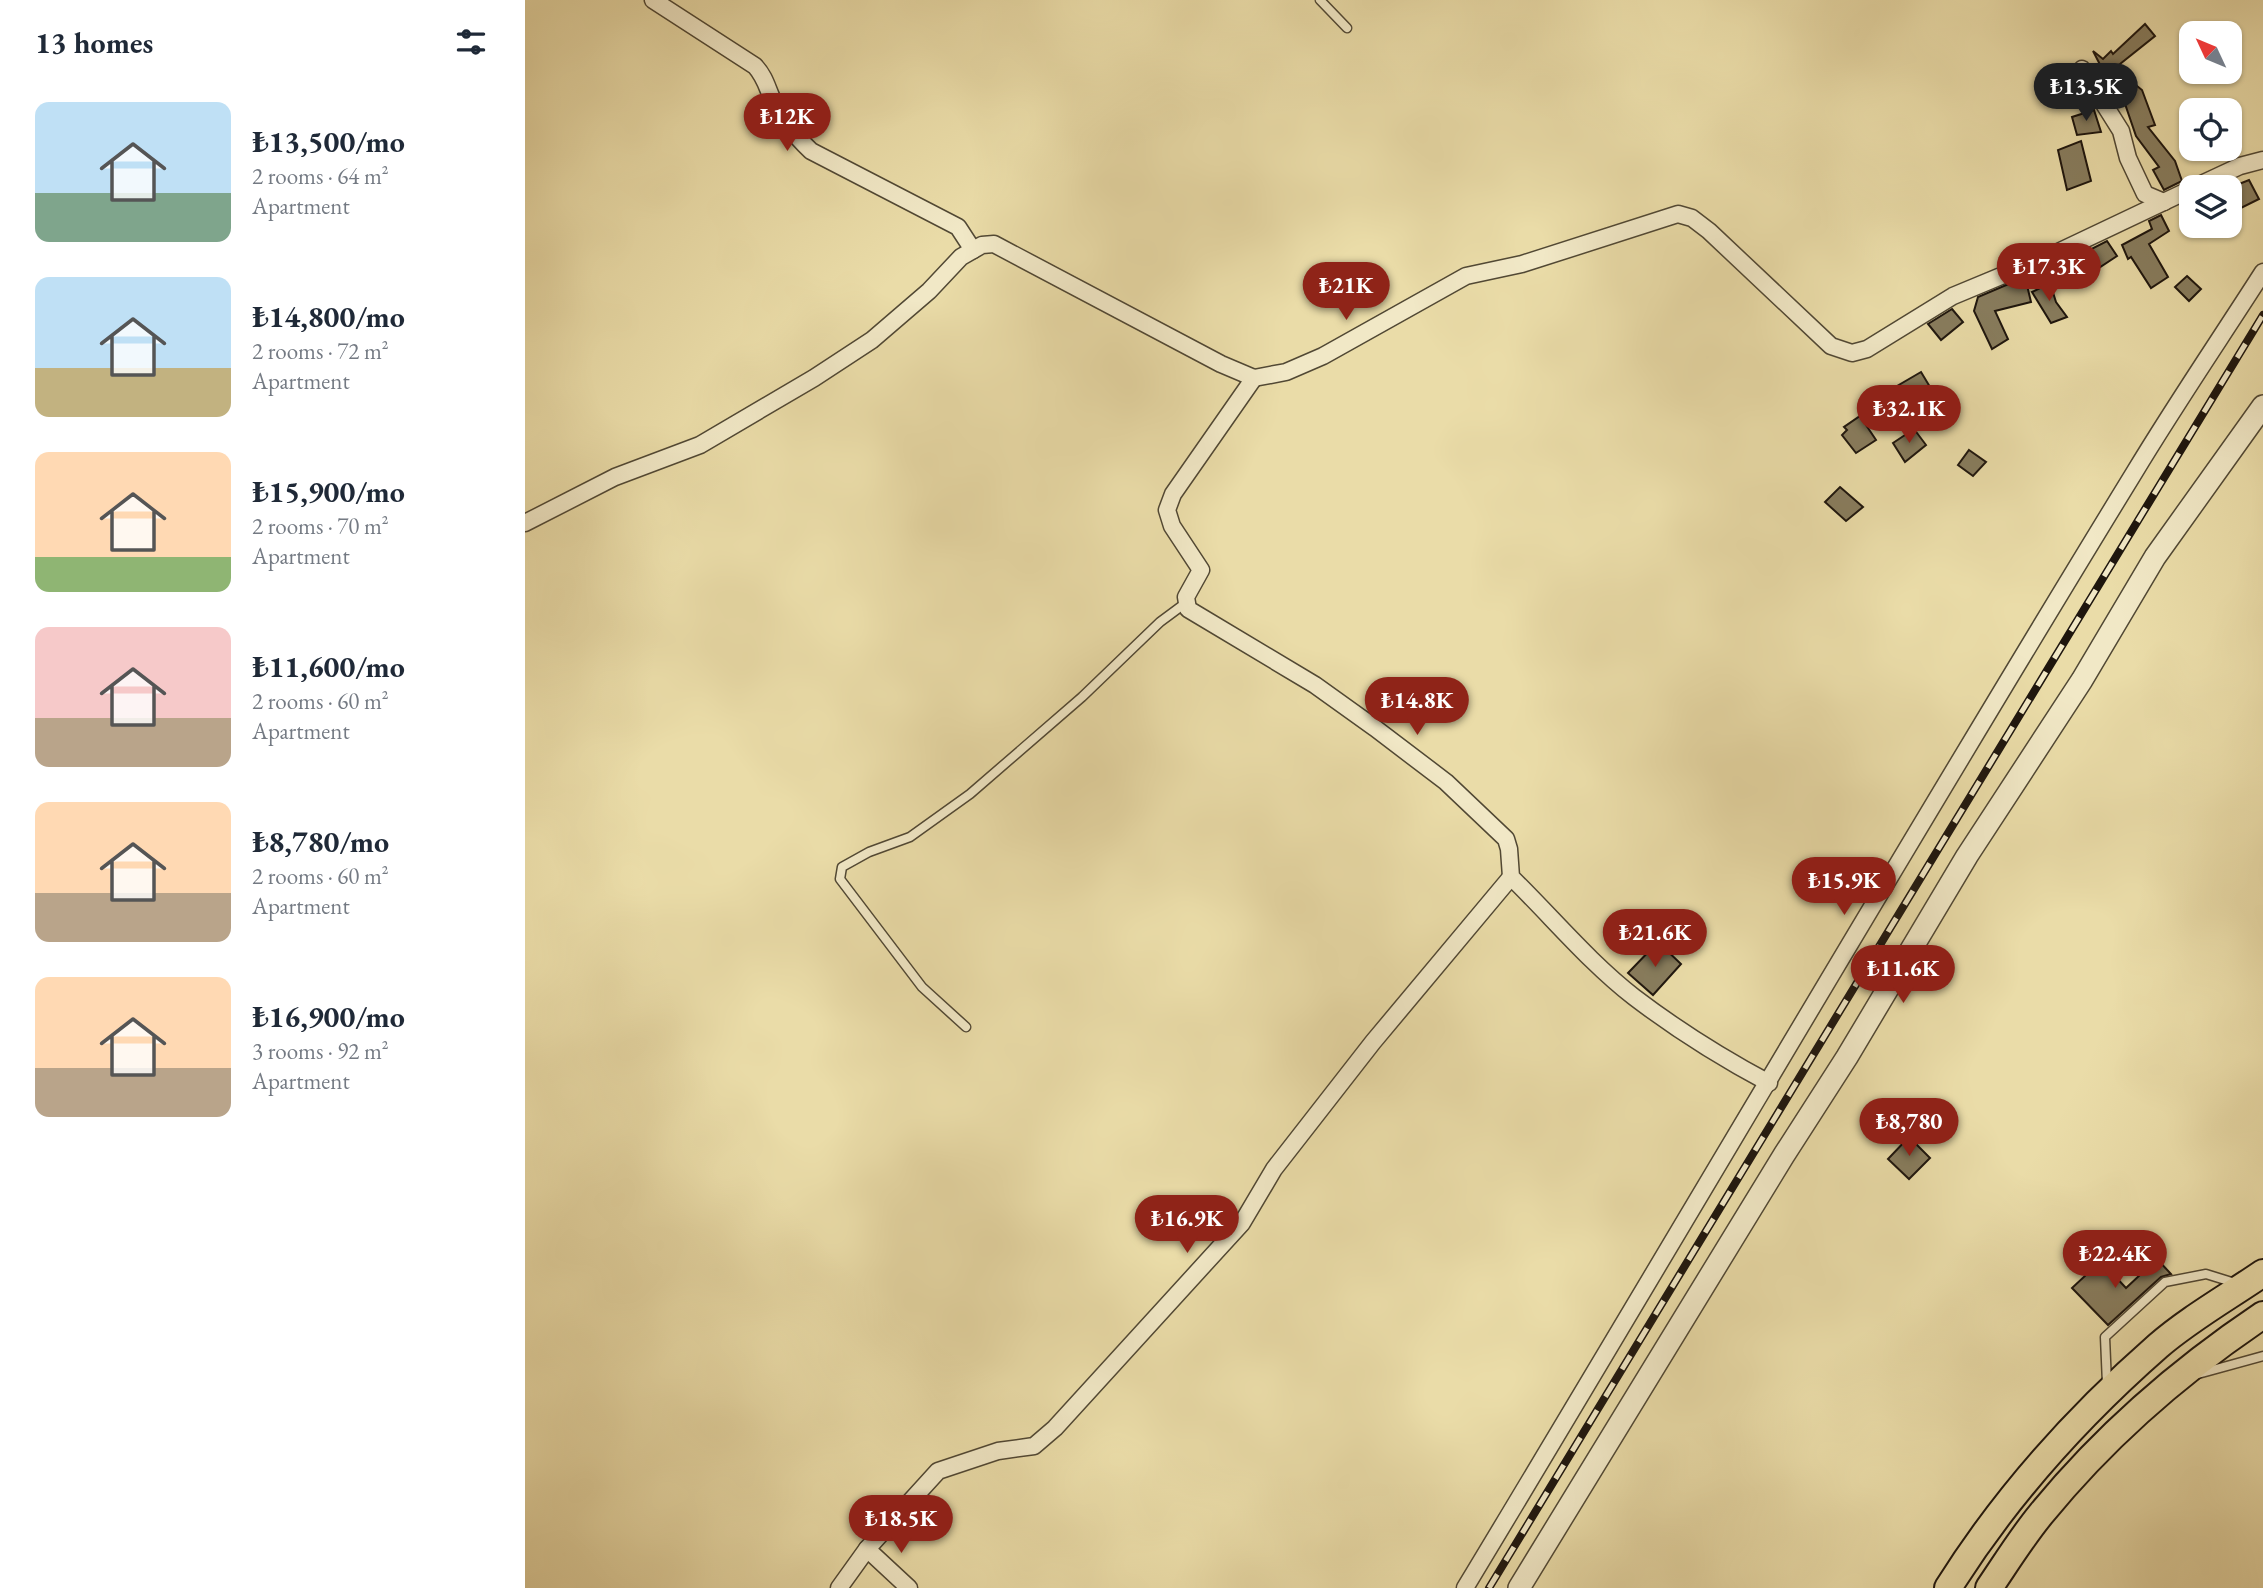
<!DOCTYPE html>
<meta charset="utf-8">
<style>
:root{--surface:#fff;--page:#f6f6f7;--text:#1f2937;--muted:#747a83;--accent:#8f2418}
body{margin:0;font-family:"EB Garamond",serif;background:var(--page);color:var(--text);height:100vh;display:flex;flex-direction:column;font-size:26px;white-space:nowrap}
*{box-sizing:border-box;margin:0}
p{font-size:23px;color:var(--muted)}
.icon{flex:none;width:38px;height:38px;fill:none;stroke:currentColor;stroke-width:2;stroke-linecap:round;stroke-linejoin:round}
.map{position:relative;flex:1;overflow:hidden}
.panel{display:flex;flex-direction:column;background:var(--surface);width:525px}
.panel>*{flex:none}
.needle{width:46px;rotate:314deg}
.tools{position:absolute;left:1654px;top:21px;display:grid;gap:14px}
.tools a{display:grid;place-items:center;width:63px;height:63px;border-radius:14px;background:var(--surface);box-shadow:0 2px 5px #0004;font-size:35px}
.price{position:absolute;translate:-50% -60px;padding:0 16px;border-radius:24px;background:var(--accent);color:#fff;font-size:23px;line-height:46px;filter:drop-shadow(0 2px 4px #0008)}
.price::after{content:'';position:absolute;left:50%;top:42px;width:21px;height:16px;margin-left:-10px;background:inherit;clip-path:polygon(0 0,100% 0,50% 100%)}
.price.active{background:#222;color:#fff}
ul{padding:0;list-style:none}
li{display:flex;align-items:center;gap:21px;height:175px;padding:0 35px}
li span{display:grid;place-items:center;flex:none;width:196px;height:140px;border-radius:14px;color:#555}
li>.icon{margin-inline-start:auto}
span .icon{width:84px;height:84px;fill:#fffc;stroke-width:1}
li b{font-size:30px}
h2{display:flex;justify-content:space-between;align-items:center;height:84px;padding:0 35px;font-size:30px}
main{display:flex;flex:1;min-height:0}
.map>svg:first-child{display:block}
.building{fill:#887d5e;stroke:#1e160e;stroke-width:2}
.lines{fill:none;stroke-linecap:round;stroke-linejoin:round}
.service-casing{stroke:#514834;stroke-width:11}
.minor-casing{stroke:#514834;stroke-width:19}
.tertiary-casing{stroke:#514834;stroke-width:24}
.trunk-casing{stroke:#1e160e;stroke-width:30}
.service{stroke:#f1e8c6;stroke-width:8}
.minor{stroke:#f1e8c6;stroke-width:16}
.tertiary{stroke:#f1e8c6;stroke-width:21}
.trunk{stroke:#eadca8;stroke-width:26}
.rail-casing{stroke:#1e160e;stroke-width:8}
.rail{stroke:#f1e8c6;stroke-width:5;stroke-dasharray:16;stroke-linecap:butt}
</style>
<main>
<section class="panel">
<h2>13 homes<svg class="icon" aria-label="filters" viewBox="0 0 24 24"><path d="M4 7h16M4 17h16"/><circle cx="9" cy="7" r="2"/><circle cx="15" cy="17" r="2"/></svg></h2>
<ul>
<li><span style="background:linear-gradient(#bfe0f5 65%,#7fa58c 0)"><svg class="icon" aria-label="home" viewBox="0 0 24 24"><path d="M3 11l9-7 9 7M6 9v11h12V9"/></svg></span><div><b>₺13,500/mo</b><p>2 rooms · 64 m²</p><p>Apartment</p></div></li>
<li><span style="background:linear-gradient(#bfe0f5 65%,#c2b280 0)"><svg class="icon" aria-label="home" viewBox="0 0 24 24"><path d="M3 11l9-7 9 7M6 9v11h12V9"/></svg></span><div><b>₺14,800/mo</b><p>2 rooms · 72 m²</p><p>Apartment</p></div></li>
<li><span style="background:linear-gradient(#ffd9b3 75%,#8fb573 0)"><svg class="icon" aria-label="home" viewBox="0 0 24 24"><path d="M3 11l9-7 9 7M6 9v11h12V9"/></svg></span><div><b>₺15,900/mo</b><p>2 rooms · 70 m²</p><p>Apartment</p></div></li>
<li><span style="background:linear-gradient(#f6c9c9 65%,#b9a48a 0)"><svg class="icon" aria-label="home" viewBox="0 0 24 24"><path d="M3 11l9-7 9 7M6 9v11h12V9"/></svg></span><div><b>₺11,600/mo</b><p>2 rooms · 60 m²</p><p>Apartment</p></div></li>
<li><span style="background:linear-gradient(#ffd9b3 65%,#b9a48a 0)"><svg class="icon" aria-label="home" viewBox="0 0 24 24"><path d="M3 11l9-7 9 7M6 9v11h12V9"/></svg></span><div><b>₺8,780/mo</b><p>2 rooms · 60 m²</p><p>Apartment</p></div></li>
<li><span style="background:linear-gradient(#ffd9b3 65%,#b9a48a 0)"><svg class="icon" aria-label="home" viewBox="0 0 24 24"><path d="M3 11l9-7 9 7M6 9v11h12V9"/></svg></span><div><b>₺16,900/mo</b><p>3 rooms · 92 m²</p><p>Apartment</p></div></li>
</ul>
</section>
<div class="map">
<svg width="1738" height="1588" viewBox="0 0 1738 1588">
<rect width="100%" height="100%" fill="#eadca8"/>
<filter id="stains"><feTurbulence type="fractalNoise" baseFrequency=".00286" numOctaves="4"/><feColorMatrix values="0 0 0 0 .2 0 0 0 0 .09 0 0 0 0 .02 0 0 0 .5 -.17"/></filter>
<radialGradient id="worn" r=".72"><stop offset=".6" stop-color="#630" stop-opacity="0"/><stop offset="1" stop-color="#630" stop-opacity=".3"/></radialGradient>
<g class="building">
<polygon points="1620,24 1630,36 1590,68 1617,90 1630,125 1623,127 1650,161 1657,181 1639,190 1628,170 1634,167 1611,136 1599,101 1586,86 1568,51 1578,59 1586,51 1588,54"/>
<polygon points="1569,110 1576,132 1552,135 1547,117"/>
<polygon points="1556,141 1566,181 1542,190 1533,150"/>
<polygon points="1724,180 1734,199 1704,214 1704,188"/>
<polygon points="1636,215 1644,231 1624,244 1643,277 1626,288 1606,257 1603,259 1597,245 1627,229 1624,221"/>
<polygon points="1582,241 1592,256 1557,279 1545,260"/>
<polygon points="1662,276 1676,289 1664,301 1650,287"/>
<polygon points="1500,277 1506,302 1470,311 1483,339 1467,349 1449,311 1453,297"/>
<polygon points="1525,283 1531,302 1542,317 1526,323 1507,292"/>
<polygon points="1427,309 1438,322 1416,340 1403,324"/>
<polygon points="1396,372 1405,387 1371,413 1363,395 1367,389"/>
<polygon points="1335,416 1351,440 1331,453 1317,435 1322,430 1319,427"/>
<polygon points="1389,429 1401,445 1380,462 1368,443"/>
<polygon points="1444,450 1461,462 1448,476 1433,465"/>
<polygon points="1315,487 1338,507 1321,521 1300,502"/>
<polygon points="1133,942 1156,964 1128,995 1103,973"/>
<polygon points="1384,1137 1405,1158 1384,1179 1363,1159"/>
<polygon points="1632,1259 1646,1274 1636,1277 1583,1325 1547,1288 1576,1261 1601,1288"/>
</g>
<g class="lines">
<defs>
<g id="service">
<polyline points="795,0 822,28"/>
<polyline points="441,1027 397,987 315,879 317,867 344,852 385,837 445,794 557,697 635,622 662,602"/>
<polyline points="1673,1374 1738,1356"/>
<polyline points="1582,1384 1580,1337 1640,1282 1681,1274 1710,1283"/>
</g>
<g id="minor">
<path d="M128,0L230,66C239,76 241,84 246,96C255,117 269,135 286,151L433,227L448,250"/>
<polyline points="1557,69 1596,131 1603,158 1620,194 1639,202"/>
<polyline points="1670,187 1715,166 1738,160"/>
<path d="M729,378L648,494L642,510L647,526L676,570L661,597L663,609L790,685L850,728L921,782L981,839L984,849L986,877C1027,917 1064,962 1109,997C1151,1029 1197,1058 1244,1083"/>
<polyline points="0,523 90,477 175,445 289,378 347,340 404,291 436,257 457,245 469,244 696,364 729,378 761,372 798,356 941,276 997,264 1153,214 1167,218 1184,231 1306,346 1327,353 1342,349 1428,296 1529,254 1666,189"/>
<polyline points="342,1549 384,1588"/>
<polyline points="314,1588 342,1549 413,1471 473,1451 509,1446 530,1428 717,1223 749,1169 848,1042 986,877"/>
<path d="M940,1588C1164,1217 1382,843 1609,473C1650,405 1695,339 1738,272"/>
</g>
<polyline id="tertiary" points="994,1588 1259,1155 1322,1057 1442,856 1557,680 1630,557 1738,406"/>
<g id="trunk">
<path d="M1423,1588C1480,1497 1552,1417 1633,1346C1664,1319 1703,1297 1738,1273"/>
<path d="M1464,1588C1481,1563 1497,1537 1516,1514C1578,1438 1656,1370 1738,1315"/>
</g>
</defs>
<use href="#service" class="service-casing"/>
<use href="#minor" class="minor-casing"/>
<use href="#tertiary" class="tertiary-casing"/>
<use href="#trunk" class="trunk-casing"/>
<use href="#service" class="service"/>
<use href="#minor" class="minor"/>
<use href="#tertiary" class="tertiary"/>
<use href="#trunk" class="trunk"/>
<defs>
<polyline id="rail" points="964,1588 1738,315"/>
</defs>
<use href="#rail" class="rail-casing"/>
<use href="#rail" class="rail"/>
</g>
<rect width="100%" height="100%" filter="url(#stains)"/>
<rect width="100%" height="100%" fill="url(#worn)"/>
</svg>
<div class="tools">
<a><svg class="needle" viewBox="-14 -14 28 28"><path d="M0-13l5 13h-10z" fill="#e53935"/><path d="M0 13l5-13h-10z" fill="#747a83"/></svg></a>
<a><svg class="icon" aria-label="locate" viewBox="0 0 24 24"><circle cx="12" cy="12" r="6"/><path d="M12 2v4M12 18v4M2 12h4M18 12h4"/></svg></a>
<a><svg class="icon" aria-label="layers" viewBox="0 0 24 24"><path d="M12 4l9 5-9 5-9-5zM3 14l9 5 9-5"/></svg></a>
</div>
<b class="price active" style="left:1561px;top:123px">₺13.5K</b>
<b class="price" style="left:262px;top:153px">₺12K</b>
<b class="price" style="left:1524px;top:303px">₺17.3K</b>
<b class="price" style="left:821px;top:322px">₺21K</b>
<b class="price" style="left:1384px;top:445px">₺32.1K</b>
<b class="price" style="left:892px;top:737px">₺14.8K</b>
<b class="price" style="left:1319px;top:917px">₺15.9K</b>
<b class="price" style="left:1130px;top:969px">₺21.6K</b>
<b class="price" style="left:1378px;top:1005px">₺11.6K</b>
<b class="price" style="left:1384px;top:1158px">₺8,780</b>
<b class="price" style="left:662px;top:1255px">₺16.9K</b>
<b class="price" style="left:1590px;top:1290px">₺22.4K</b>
<b class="price" style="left:376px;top:1555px">₺18.5K</b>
</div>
</main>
